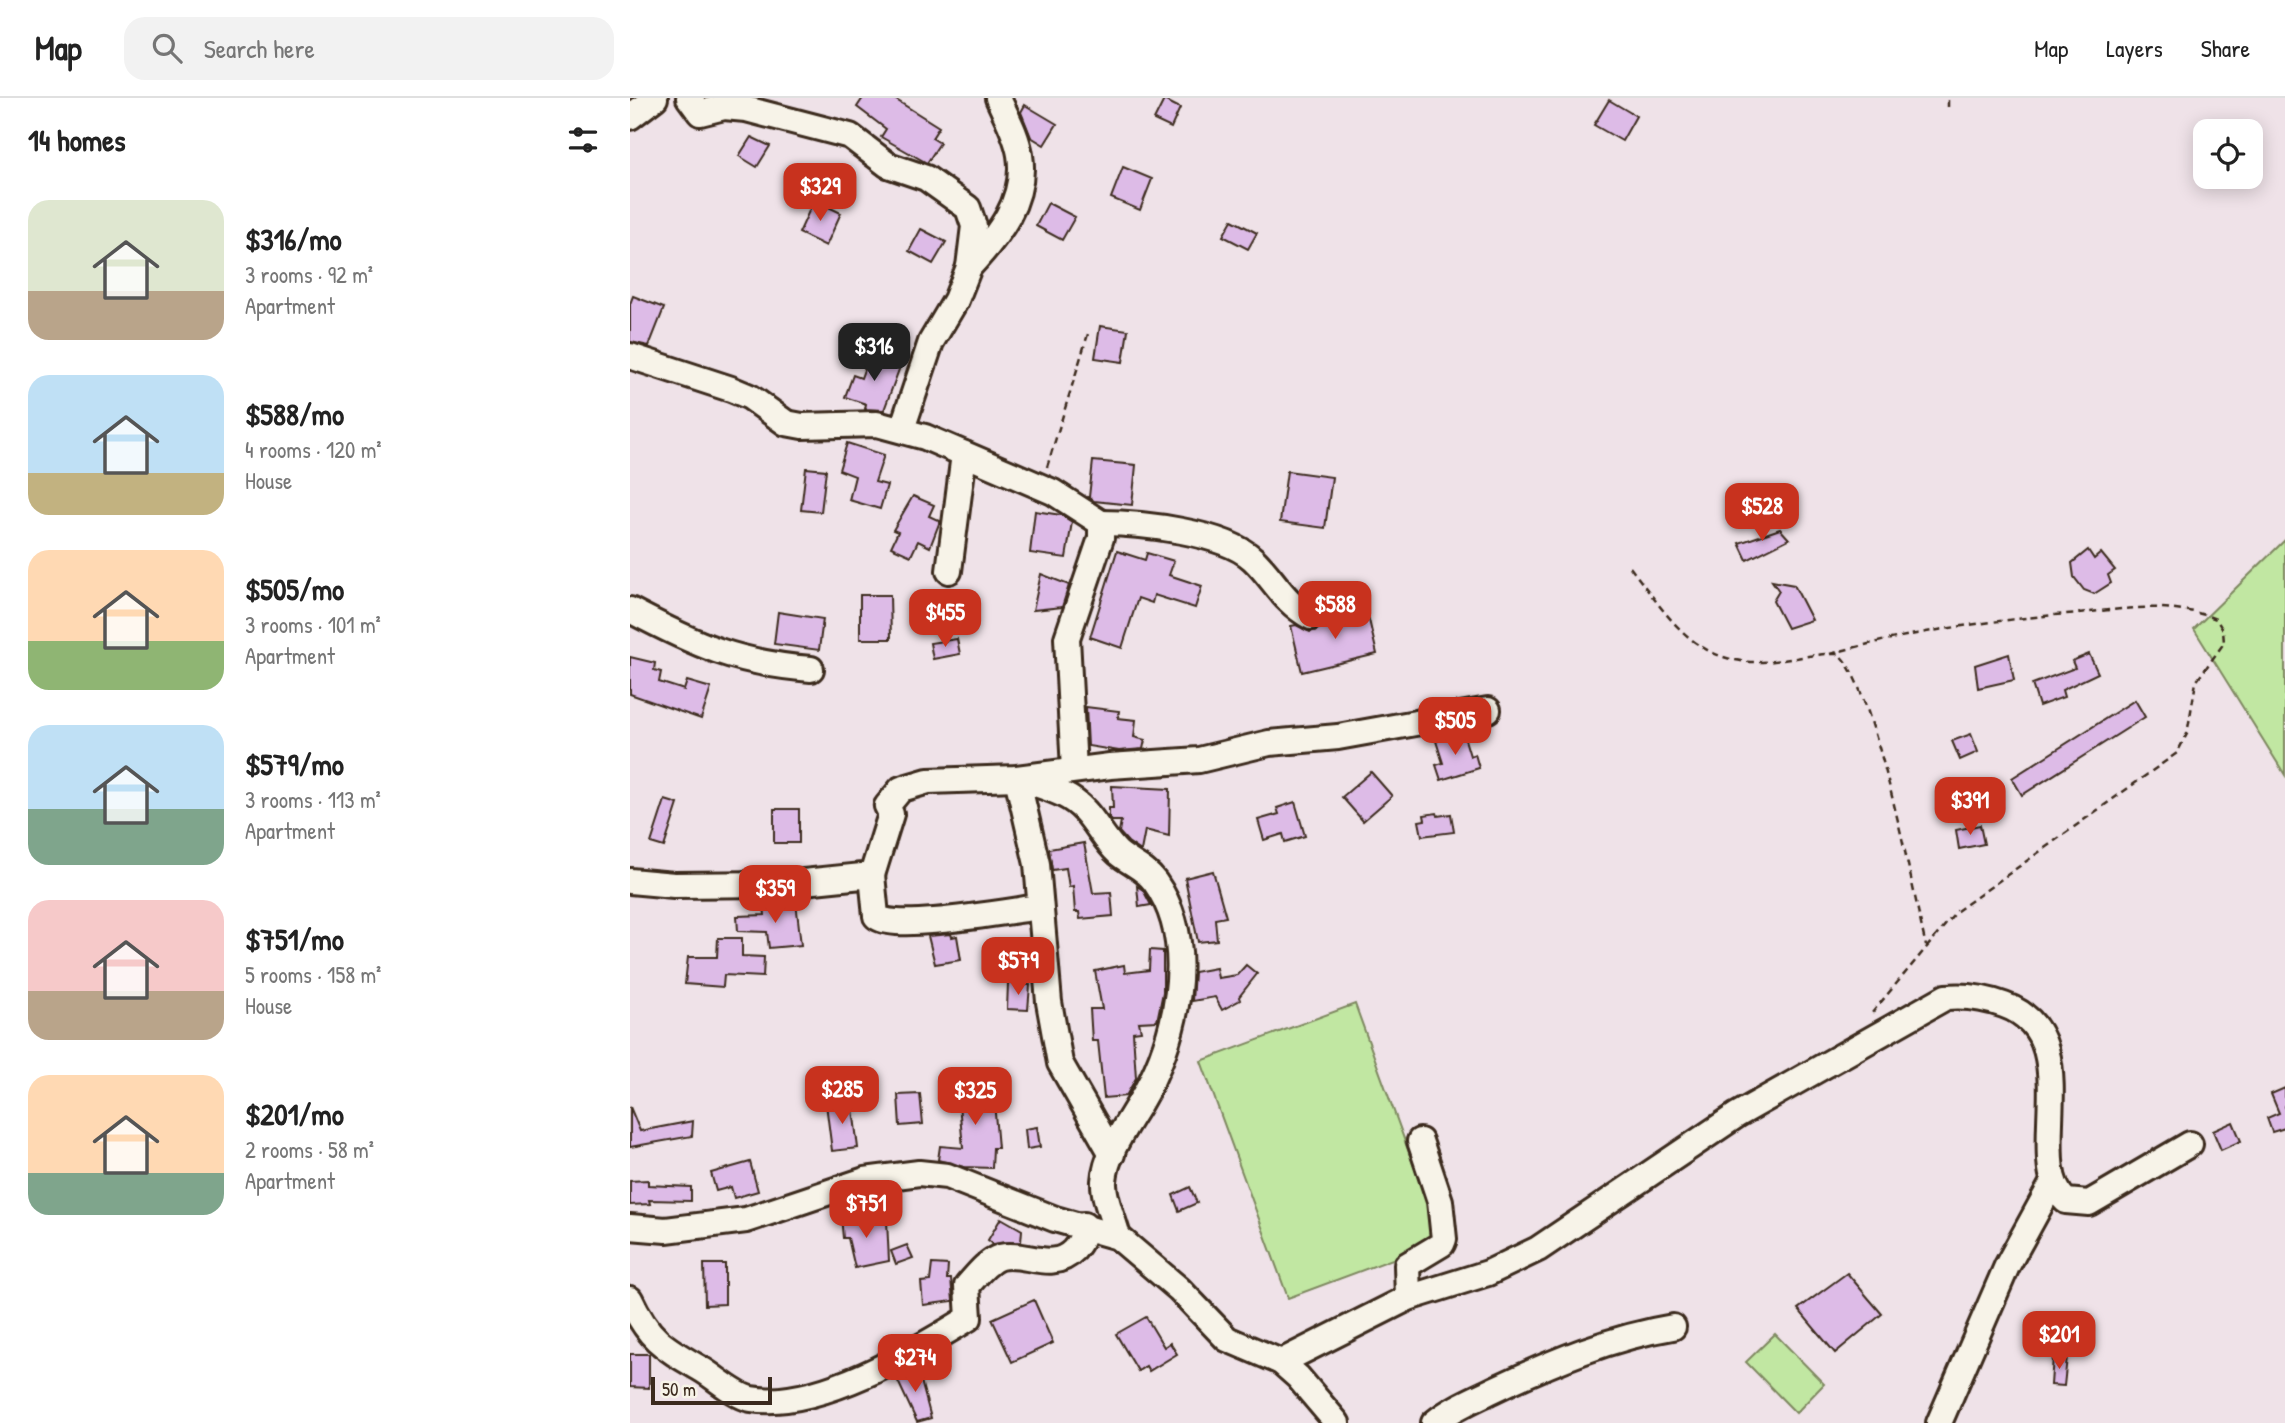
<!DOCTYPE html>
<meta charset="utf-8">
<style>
:root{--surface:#fff;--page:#f2f2f2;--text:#222;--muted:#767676;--line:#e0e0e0;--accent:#c8321e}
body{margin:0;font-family:"Patrick Hand",sans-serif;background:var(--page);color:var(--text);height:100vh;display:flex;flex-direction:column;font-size:26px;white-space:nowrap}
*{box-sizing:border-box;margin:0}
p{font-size:23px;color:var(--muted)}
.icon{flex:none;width:38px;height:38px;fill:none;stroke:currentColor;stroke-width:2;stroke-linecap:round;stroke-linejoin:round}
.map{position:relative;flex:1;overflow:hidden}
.panel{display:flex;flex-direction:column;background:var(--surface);width:630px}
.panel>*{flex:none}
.tools{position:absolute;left:1563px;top:21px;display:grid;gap:14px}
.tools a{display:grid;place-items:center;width:70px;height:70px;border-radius:14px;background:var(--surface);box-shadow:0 4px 18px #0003;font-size:35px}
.scale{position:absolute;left:21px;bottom:18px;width:121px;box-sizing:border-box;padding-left:7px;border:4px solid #3b2a1e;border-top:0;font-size:19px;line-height:24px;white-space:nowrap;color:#3b2a1e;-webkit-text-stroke:5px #f7f3e8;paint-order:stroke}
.price{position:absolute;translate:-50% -60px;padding:0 16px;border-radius:14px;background:var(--accent);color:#fff;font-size:23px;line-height:46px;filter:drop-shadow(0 2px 4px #0008)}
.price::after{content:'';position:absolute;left:50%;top:42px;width:21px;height:16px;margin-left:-10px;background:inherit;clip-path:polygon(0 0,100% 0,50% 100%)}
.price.current{background:#222;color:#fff}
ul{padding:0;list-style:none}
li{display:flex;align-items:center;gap:21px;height:175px;padding:0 28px}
li span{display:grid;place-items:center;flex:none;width:196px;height:140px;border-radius:21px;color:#555}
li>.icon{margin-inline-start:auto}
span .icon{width:84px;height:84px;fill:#fffc;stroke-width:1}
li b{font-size:30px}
h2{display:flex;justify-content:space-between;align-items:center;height:84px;padding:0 28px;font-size:30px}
header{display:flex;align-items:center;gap:42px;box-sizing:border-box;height:98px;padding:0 35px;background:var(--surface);border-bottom:2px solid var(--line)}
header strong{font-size:33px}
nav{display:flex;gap:38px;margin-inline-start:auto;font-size:24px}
.search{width:490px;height:63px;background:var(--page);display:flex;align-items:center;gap:18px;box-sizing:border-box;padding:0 24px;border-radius:21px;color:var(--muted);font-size:26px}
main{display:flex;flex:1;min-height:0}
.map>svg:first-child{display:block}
.green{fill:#c1e7a2;stroke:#7e8860;stroke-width:2}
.building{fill:#ddbbe7;stroke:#3b2a1e;stroke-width:2}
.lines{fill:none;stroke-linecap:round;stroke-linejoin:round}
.minor-casing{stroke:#3b2a1e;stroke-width:30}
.path{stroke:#3b2a1e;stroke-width:2.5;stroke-dasharray:7 5;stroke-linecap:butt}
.minor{stroke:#f7f3e8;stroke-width:24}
</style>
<header>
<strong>Map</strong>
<div class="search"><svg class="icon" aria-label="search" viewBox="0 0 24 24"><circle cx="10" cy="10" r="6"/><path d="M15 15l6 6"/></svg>Search here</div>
<nav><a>Map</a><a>Layers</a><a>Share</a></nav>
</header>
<main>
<section class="panel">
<h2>14 homes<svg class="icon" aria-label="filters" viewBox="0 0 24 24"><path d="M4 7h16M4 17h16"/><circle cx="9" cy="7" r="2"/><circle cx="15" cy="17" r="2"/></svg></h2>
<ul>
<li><span style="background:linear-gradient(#dfe7d0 65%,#b9a48a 0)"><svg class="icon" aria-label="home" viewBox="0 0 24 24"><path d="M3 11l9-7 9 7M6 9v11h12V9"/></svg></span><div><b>$316/mo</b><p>3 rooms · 92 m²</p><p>Apartment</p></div></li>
<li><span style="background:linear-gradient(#bfe0f5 70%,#c2b280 0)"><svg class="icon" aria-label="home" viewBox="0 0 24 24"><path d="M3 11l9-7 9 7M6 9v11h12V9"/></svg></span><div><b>$588/mo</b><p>4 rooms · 120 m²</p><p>House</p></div></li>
<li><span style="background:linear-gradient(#ffd9b3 65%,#8fb573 0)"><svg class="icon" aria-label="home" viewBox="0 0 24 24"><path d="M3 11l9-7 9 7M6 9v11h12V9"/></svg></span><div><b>$505/mo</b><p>3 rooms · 101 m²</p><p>Apartment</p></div></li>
<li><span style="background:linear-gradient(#bfe0f5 60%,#7fa58c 0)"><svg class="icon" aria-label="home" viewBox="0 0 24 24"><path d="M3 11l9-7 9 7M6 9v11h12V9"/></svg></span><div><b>$579/mo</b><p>3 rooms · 113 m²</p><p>Apartment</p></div></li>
<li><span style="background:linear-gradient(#f6c9c9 65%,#b9a48a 0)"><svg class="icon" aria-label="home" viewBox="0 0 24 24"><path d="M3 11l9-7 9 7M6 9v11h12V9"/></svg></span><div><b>$751/mo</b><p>5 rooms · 158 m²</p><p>House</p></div></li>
<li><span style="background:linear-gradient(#ffd9b3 70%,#7fa58c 0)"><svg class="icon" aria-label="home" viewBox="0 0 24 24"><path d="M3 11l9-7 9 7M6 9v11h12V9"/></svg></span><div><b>$201/mo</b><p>2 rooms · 58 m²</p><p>Apartment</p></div></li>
</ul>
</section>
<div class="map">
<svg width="1655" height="1325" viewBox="0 0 1655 1325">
<rect width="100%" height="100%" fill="#efe2e8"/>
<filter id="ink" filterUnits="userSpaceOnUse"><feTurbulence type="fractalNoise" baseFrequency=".0143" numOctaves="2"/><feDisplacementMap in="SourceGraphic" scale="14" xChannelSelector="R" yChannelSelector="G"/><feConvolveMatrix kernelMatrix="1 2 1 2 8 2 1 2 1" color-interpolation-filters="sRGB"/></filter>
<g filter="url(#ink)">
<g class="green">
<polygon points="1655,442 1655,677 1564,531"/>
<polygon points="725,906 811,1143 658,1200 571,963"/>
<polygon points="1145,1236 1194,1286 1166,1315 1116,1264"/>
</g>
<g class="building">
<polygon points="233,0 263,0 309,29 302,40 310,45 297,65 251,39 256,31 227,9"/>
<polygon points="534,2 550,10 541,30 524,22"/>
<polygon points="979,2 1006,18 992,43 964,27"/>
<polygon points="395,7 427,26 414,47 401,39 391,14"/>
<polygon points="121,39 140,48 127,69 109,58"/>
<polygon points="493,69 522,81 510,112 481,100"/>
<polygon points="184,102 211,115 196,148 169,135"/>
<polygon points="418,105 445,119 432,142 406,128"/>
<polygon points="602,122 627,135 618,151 593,138"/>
<polygon points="291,131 316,144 303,166 279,153"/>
<polygon points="3,198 34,210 19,248 0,244 0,206"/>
<polygon points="470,228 498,232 493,264 465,260"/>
<polygon points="240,255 271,266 254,312 235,311 236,306 215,299 223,277 231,280"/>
<polygon points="217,345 254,357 245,384 257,387 250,411 219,402 225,378 209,372"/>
<polygon points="463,363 506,367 502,407 464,403 459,399"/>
<polygon points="176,370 196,372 191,414 171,412"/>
<polygon points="657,373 702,379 695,430 650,424"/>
<polygon points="283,398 304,407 299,418 310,423 300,449 288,443 281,458 261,449 268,434 263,432"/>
<polygon points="405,413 431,417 442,424 436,460 400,455"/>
<polygon points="1150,431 1159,441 1117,462 1109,445"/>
<polygon points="1458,452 1464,461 1471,455 1485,472 1478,477 1481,485 1464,496 1454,492 1444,479 1442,465"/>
<polygon points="487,453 515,462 517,455 544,463 539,477 572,488 565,510 524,497 522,505 508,500 492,550 460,539"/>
<polygon points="411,476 439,487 432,509 403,512"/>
<polygon points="1142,483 1164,487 1182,522 1157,530 1143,503 1149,493"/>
<polygon points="230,497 260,497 261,541 230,541"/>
<polygon points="736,509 747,556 672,574 661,528 666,527 680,534 687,532 696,520"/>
<polygon points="148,514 193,521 189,552 144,546"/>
<polygon points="327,541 330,556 303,561 300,545"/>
<polygon points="1379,556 1384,582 1348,590 1345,567"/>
<polygon points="1459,556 1468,575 1432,592 1434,599 1409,608 1402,586 1445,570 1442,563"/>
<polygon points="0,559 25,565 24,572 31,574 29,584 54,592 57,583 81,590 71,621 0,596"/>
<polygon points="1505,602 1515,619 1392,697 1382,680"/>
<polygon points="456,609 489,613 488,620 506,622 504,639 515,642 513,651 489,653 458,648"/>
<polygon points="833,635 840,658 845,656 849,670 811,682 806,667 813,665 806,643"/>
<polygon points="1341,636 1348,654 1330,662 1322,643"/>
<polygon points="741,674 762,698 733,723 712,699"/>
<polygon points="482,688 540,691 539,738 515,732 511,753 498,744 489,734 491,723 482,723 479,719 479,710 483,710"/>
<polygon points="35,702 48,706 34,749 21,745"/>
<polygon points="665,704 675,738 655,744 653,736 634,742 628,722 649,716 647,710"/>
<rect x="144" y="711" width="25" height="34"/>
<polygon points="807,715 808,718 821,716 824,734 792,738 789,723 795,722 794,717"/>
<polygon points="1350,727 1354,746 1329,751 1326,732"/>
<polygon points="454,745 463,795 481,794 483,818 450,821 449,814 445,814 443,788 439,789 436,770 422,772 419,751"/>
<polygon points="583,773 596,819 585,821 587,842 568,844 555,780"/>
<polygon points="507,788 513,792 521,807 509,809"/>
<polygon points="166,804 171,847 139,850 137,834 108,833 107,818 135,817 134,808"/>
<polygon points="321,836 322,839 327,838 331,862 305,866 298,838"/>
<polygon points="88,840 112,840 112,858 134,859 133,879 94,877 93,889 55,886 58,859 87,859"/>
<polygon points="520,852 533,853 533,894 527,923 509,924 511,933 503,934 506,980 496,998 474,1000 468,943 462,943 460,911 472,911 465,873 494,867 495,875 519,872"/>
<polygon points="616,867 627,876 609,899 610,902 592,912 585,899 562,903 564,874 586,870 588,880 607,877"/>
<polygon points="378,885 400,887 398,912 377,911"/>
<polygon points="362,981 368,1050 363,1050 362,1070 334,1069 308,1062 310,1048 333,1050 327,984"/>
<polygon points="1655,990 1655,1030 1642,1034 1637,1020 1649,1015 1641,996"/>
<polygon points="290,996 293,1026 270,1028 268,997"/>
<polygon points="222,1003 228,1050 202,1053 196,1006"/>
<polygon points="0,1009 10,1033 63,1023 62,1038 0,1049"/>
<polygon points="1603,1024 1611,1043 1591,1052 1583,1033"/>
<polygon points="407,1029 410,1049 397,1051 395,1031"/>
<polygon points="120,1064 128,1093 104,1100 101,1089 86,1093 81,1075"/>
<polygon points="18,1082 18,1087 61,1089 61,1103 19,1102 20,1106 0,1107 0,1083"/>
<polygon points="560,1089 567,1105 549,1113 543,1097"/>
<polygon points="241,1116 241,1124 257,1123 259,1163 225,1170 218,1140 213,1140 211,1118"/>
<polygon points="371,1120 392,1132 391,1144 363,1146 358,1142"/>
<polygon points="277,1147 283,1160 266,1166 261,1153"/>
<polygon points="74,1166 95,1166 95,1206 75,1207"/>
<polygon points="302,1166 318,1167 317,1181 321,1181 323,1203 293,1207 291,1184 300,1183"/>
<polygon points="1217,1175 1252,1216 1205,1255 1168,1211"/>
<polygon points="404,1202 423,1245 382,1264 362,1221"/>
<polygon points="516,1219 534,1249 540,1245 547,1256 519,1273 516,1268 508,1273 486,1236"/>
<polygon points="0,1256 19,1256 19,1290 0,1289"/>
<polygon points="1423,1258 1437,1259 1434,1288 1421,1287"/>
<polygon points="287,1268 301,1320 287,1324 266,1279"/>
</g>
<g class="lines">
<defs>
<g id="minor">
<polyline points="59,0 70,15 94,9 116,11 220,38 258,67 296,80 338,110 344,128 339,169 326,202 301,244 272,331"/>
<polyline points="0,19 25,0"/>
<path d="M339,169C368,138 397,102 390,57C387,37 376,18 368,0"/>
<polyline points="0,258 101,291 120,299 156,325 172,328 247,326 295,339 423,394 471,425 471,440 437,540 444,672"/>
<path d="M471,425C511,425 594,434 623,461C645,482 652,503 681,519"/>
<polyline points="319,473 334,356"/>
<path d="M0,512C66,547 106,565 181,571"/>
<polyline points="387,680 407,766 419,904 430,965 482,1056"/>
<path d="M394,682C416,690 439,695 455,713C467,726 475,743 488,755C501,766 515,770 525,784C570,848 546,944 509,1006C496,1028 476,1055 474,1083C473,1100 484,1122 488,1139"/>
<path d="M242,777L246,818C260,835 384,812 410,809"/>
<polyline points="0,783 44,787 154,786 242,777 261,716 257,708 271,691 298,683 387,680 480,668 569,662 639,645 708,639 858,612"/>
<polyline points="0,1129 36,1132 116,1122 235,1082 289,1075 317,1078 425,1121 488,1139 549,1191 597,1241 651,1264 668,1279 707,1325"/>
<polyline points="778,1200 777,1167 812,1146 814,1141 810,1103 790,1043"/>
<path d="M0,1201C19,1242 33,1249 71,1271C85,1279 105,1298 121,1301C187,1312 284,1254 339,1220L337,1188C346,1178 357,1163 370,1159C395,1153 422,1175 444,1152C451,1144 454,1138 454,1127"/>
<path d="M651,1264L778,1200L858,1175L908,1151L1107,1017L1316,899C1336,897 1355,900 1374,907C1460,937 1392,1064 1436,1103L1459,1105L1560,1046"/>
<path d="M804,1325C822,1310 845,1301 865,1291C922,1264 982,1239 1043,1229"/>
<polyline points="1309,1325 1377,1168 1423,1084"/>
</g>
</defs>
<use href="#minor" class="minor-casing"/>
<g class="path">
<polyline points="1318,9 1318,0"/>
<polyline points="417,369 458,236"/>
<path d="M1000,469C1041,522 1068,572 1144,563C1166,561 1186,555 1208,556C1243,581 1283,795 1296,848"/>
<path d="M1200,556C1282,533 1364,522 1448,515C1495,511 1542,503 1586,521L1593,532L1594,545L1566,584L1557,636L1547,655L1327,813L1241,916"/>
</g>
<use href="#minor" class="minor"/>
</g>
</g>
</svg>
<div class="tools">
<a><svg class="icon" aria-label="locate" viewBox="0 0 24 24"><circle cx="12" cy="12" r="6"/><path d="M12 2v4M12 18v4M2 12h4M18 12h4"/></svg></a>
</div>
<div class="scale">50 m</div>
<b class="price" style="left:190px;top:125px">$329</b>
<b class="price current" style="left:244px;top:285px">$316</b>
<b class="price" style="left:1132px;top:445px">$528</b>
<b class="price" style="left:705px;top:543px">$588</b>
<b class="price" style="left:315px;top:551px">$455</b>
<b class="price" style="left:825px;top:659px">$505</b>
<b class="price" style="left:1340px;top:739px">$391</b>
<b class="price" style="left:145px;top:827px">$359</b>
<b class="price" style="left:388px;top:899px">$579</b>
<b class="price" style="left:212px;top:1028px">$285</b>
<b class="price" style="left:345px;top:1029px">$325</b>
<b class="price" style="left:236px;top:1142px">$751</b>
<b class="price" style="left:1429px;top:1273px">$201</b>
<b class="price" style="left:285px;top:1296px">$274</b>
</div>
</main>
